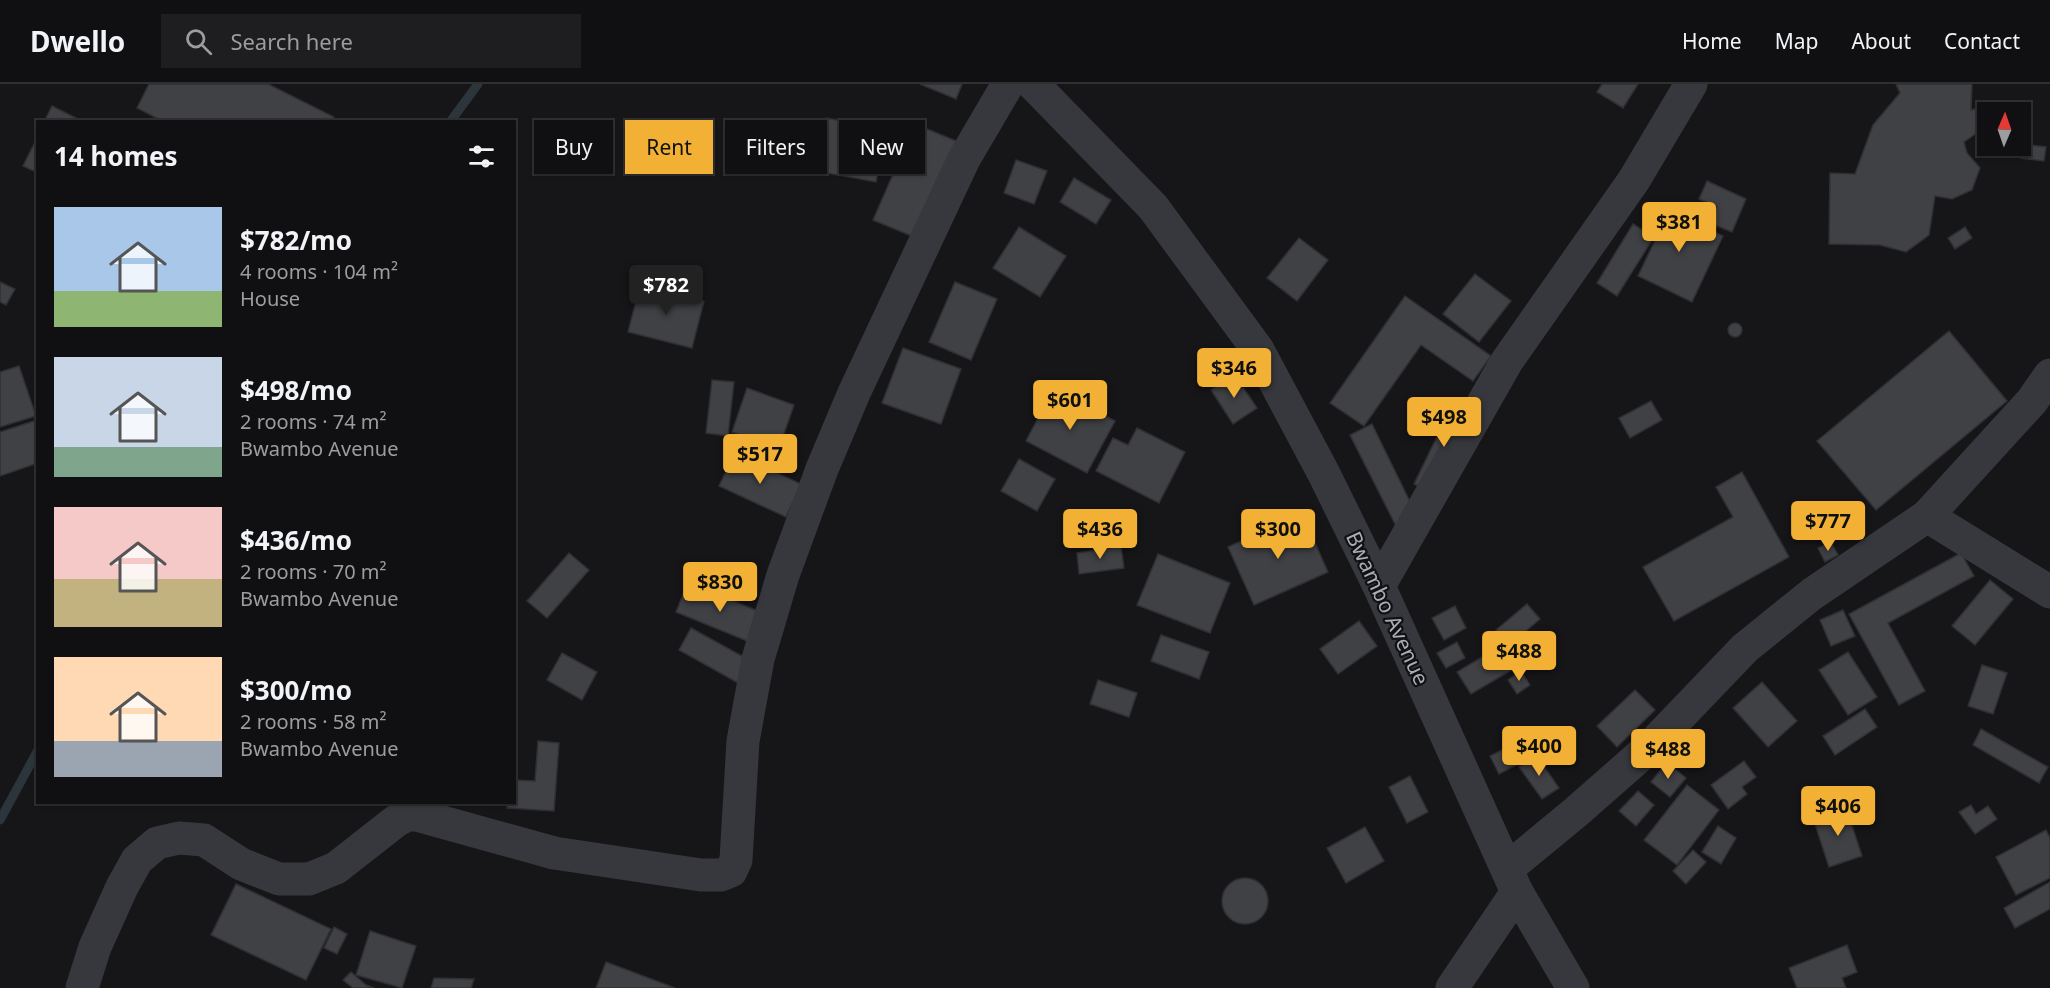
<!DOCTYPE html>
<meta charset="utf-8">
<style>
:root{--surface:#101012;--page:#1e1e20;--text:#f1f3f6;--muted:#9c9d9f;--line:#303032;--accent:#f2b134}
body{margin:0;font-family:"Noto Sans",sans-serif;background:var(--page);color:var(--text);height:100vh;display:flex;flex-direction:column;font-size:22px;white-space:nowrap}
*{box-sizing:border-box;margin:0}
p{font-size:20px;color:var(--muted)}
.icon{flex:none;width:33px;height:33px;fill:none;stroke:currentColor;stroke-width:2;stroke-linecap:round;stroke-linejoin:round}
.map{position:relative;flex:1;overflow:hidden}
.details{position:absolute;left:36px;top:36px;width:480px;height:684px;display:flex;flex-direction:column;background:var(--surface);border-radius:0px;box-shadow:0 2px 4px #0004,0 0 0 2px var(--line)}
.details>*{flex:none}
.guide{position:absolute;left:534px;top:36px;width:570px;height:54px;display:flex;gap:12px}
.needle{width:39px;rotate:2deg}
.buttons{position:absolute;left:1977px;top:18px;display:grid;gap:12px}
.buttons a{display:grid;place-items:center;width:54px;height:54px;border-radius:0px;background:var(--surface);box-shadow:0 2px 4px #0004,0 0 0 2px var(--line);font-size:30px}
.price{position:absolute;translate:-50% -51px;padding:0 14px;border-radius:6px;background:var(--accent);color:#111;font-size:20px;line-height:39px;filter:drop-shadow(0 2px 3px #0008)}
.price::after{content:'';position:absolute;left:50%;top:36px;width:18px;height:14px;margin-left:-9px;background:inherit;clip-path:polygon(0 0,100% 0,50% 100%)}
.price.current{background:#222;color:#fff}
ul{padding:0;list-style:none}
li{display:flex;align-items:center;gap:18px;height:150px;padding:0 18px}
li span{display:grid;place-items:center;flex:none;width:168px;height:120px;border-radius:0px;color:#555}
li>.icon{margin-inline-start:auto}
span .icon{width:72px;height:72px;fill:#fffc;stroke-width:1}
li b{font-size:26px}
h2{display:flex;justify-content:space-between;align-items:center;height:72px;padding:0 18px;font-size:26px}
.pill{padding:0 21px;border-radius:0px;background:var(--surface);box-shadow:0 2px 4px #0004,0 0 0 2px var(--line);font-size:21px;line-height:54px}
.pill.current{background:var(--accent);color:#111}
header{display:flex;align-items:center;gap:36px;box-sizing:border-box;height:84px;padding:0 30px;background:var(--surface);border-bottom:2px solid var(--line)}
header strong{font-size:28px}
nav{display:flex;gap:33px;margin-inline-start:auto;font-size:21px}
.search{width:420px;height:54px;background:var(--page);display:flex;align-items:center;gap:15px;box-sizing:border-box;padding:0 21px;border-radius:0px;color:var(--muted);font-size:22px}
.map>svg:first-child{display:block}
.lines{fill:none;stroke-linecap:round;stroke-linejoin:round}
.stream{stroke:#2c353c;stroke-width:9}
.building{fill:#404145;stroke:#303034;stroke-width:1.5}
.minor{stroke:#37383d;stroke-width:33}
.labels{text-anchor:middle;dominant-baseline:central;stroke-width:4.5;stroke-linejoin:round;paint-order:stroke}
.street-label{font-size:21px;fill:#a8adb8;stroke:#111113}
</style>
<header>
<strong>Dwello</strong>
<div class="search"><svg class="icon" aria-label="search" viewBox="0 0 24 24"><circle cx="10" cy="10" r="6"/><path d="M15 15l6 6"/></svg>Search here</div>
<nav><a>Home</a><a>Map</a><a>About</a><a>Contact</a></nav>
</header>
<div class="map">
<svg width="2050" height="904" viewBox="0 0 2050 904">
<rect width="100%" height="100%" fill="#161618"/>
<g class="lines">
<g class="stream">
<polyline points="450,38 478,0"/>
<polyline points="0,736 38,666"/>
</g>
</g>
<g class="building">
<polygon points="149,0 268,0 334,33 332,38 164,38 137,24"/>
<polygon points="920,0 962,0 956,15"/>
<polygon points="1602,0 1638,0 1623,24 1597,8"/>
<polygon points="1896,0 1972,0 1971,26 1987,22 1988,28 1988,41 1964,58 1967,69 1980,84 1972,106 1952,115 1935,112 1929,151 1906,168 1880,161 1829,160 1830,89 1855,90 1873,41 1900,9"/>
<polygon points="52,22 82,37 82,38 44,38"/>
<polygon points="826,34 886,45 876,98 816,87"/>
<polygon points="915,40 956,57 914,153 873,136"/>
<polygon points="38,52 38,89 23,82"/>
<polygon points="2023,60 2046,63 2044,77 2021,74"/>
<polygon points="1016,76 1047,87 1034,120 1004,109"/>
<polygon points="1074,94 1111,116 1096,140 1060,118"/>
<polygon points="1707,97 1746,115 1732,148 1710,139 1717,123 1699,115"/>
<polygon points="1656,120 1723,152 1692,218 1638,192 1658,150 1645,143"/>
<polygon points="1633,140 1654,153 1617,212 1597,199"/>
<polygon points="1019,143 1066,172 1040,213 993,184"/>
<polygon points="1965,143 1972,154 1955,165 1948,154"/>
<polygon points="1299,154 1328,176 1297,217 1267,194"/>
<polygon points="1475,190 1511,217 1479,258 1443,230"/>
<polygon points="0,198 15,205 6,221 0,218"/>
<polygon points="955,198 997,215 971,276 929,258"/>
<polygon points="640,201 704,217 692,264 628,248"/>
<polygon points="1405,212 1491,272 1473,297 1421,261 1364,342 1330,319"/>
<circle cx="1735" cy="246" r="7"/>
<polygon points="1949,247 2007,317 1876,426 1817,357"/>
<polygon points="903,264 961,285 941,340 882,319"/>
<polygon points="19,282 36,332 0,343 0,288"/>
<polygon points="1234,290 1257,324 1233,340 1211,306"/>
<polygon points="712,296 734,298 728,352 706,349"/>
<polygon points="747,304 794,321 779,364 732,348"/>
<polygon points="1054,304 1115,337 1087,389 1026,357"/>
<polygon points="1651,317 1662,336 1630,354 1619,334"/>
<polygon points="1454,318 1475,328 1435,410 1414,400"/>
<polygon points="34,337 38,346 38,379 0,392 0,348"/>
<polygon points="1372,340 1416,430 1395,440 1350,351"/>
<polygon points="1137,344 1185,368 1159,419 1096,387 1113,354 1128,361"/>
<polygon points="735,369 801,400 786,433 719,402"/>
<polygon points="1019,375 1055,395 1037,427 1001,407"/>
<polygon points="1742,388 1789,473 1674,537 1643,483 1733,433 1716,403"/>
<polygon points="1302,430 1328,488 1254,521 1228,463"/>
<polygon points="1831,458 1838,471 1825,478 1818,464"/>
<polygon points="1121,462 1124,484 1079,490 1077,469"/>
<polygon points="569,469 589,486 547,534 527,517"/>
<polygon points="1961,469 1974,492 1888,539 1925,607 1899,621 1849,530"/>
<polygon points="1158,470 1230,499 1210,549 1137,521"/>
<polygon points="1990,496 2013,515 1975,561 1952,542"/>
<polygon points="688,498 765,530 752,559 676,528"/>
<polygon points="1527,520 1540,535 1510,561 1496,546"/>
<polygon points="1455,522 1466,544 1444,556 1432,534"/>
<polygon points="1843,526 1855,552 1831,562 1820,536"/>
<polygon points="1359,537 1377,562 1338,590 1320,565"/>
<polygon points="691,544 751,577 738,599 679,566"/>
<polygon points="1161,551 1209,568 1199,595 1151,577"/>
<polygon points="1457,558 1465,574 1446,584 1437,569"/>
<polygon points="1502,561 1515,584 1471,610 1457,588"/>
<polygon points="1848,568 1877,613 1848,631 1819,586"/>
<polygon points="562,569 597,588 582,616 547,596"/>
<polygon points="1982,581 2007,589 1993,630 1968,622"/>
<polygon points="1521,587 1530,601 1517,610 1508,596"/>
<polygon points="1098,596 1137,609 1129,633 1090,620"/>
<polygon points="1762,598 1797,637 1768,663 1733,624"/>
<polygon points="1635,606 1655,626 1617,663 1597,642"/>
<polygon points="1865,625 1877,643 1835,671 1823,652"/>
<polygon points="1981,645 2048,683 2039,699 1973,661"/>
<polygon points="538,657 559,659 554,727 507,724 508,718 514,718 514,696 535,697"/>
<polygon points="1519,657 1528,675 1499,690 1490,672"/>
<polygon points="1536,671 1559,704 1542,715 1519,683"/>
<polygon points="1744,677 1756,693 1742,703 1747,710 1728,725 1711,701"/>
<polygon points="1667,678 1686,694 1670,713 1651,698"/>
<polygon points="1410,692 1428,728 1407,739 1389,703"/>
<polygon points="1687,701 1719,726 1677,781 1644,756"/>
<polygon points="1638,707 1654,721 1636,742 1619,727"/>
<polygon points="1971,721 1976,730 1988,722 1997,735 1975,750 1959,728"/>
<polygon points="1846,723 1862,772 1829,783 1813,734"/>
<polygon points="1718,742 1736,754 1721,780 1702,768"/>
<polygon points="1365,743 1384,777 1346,799 1327,764"/>
<polygon points="2046,746 2050,754 2050,794 2016,811 1996,773"/>
<polygon points="1693,766 1706,778 1686,800 1673,787"/>
<circle cx="1245" cy="817" r="23"/>
<polygon points="2050,798 2050,825 2015,844 2004,824"/>
<polygon points="236,800 331,845 306,896 211,851"/>
<polygon points="334,843 347,850 337,870 324,864"/>
<polygon points="370,847 416,862 402,904 356,891"/>
<polygon points="1847,861 1857,888 1842,894 1846,904 1797,904 1789,884"/>
<polygon points="606,878 675,904 596,904"/>
<polygon points="351,888 366,901 374,904 353,904 343,896"/>
<polygon points="434,894 474,895 471,904 431,904"/>
</g>
<g class="lines">
<g class="minor">
<polyline points="1033,0 1153,123 1258,266 1324,390 1379,502 1517,808 1573,904"/>
<polyline points="1927,432 2050,508"/>
<polyline points="1379,502 1507,277 1634,96 1691,0"/>
<polyline points="1507,785 1576,728 1650,663 1745,564 1812,510 1927,432 2032,317 2050,291"/>
<polyline points="82,904 95,863 122,803 137,776 157,759 179,754 204,756 241,780 279,795 309,795 336,784 396,737 407,731 417,731 554,769 701,791 721,791 731,787 736,776 743,657 758,575 783,491 822,385 854,309 964,75 1008,0"/>
<polyline points="1452,904 1517,808"/>
</g>
</g>
<g class="labels">
<g class="street-label">
<text transform="translate(1388 524) rotate(65)">Bwambo Avenue</text>
</g>
</g>
</svg>
<div class="buttons">
<a><svg class="needle" viewBox="-14 -14 28 28"><path d="M0-13l5 13h-10z" fill="#e53935"/><path d="M0 13l5-13h-10z" fill="#9c9d9f"/></svg></a>
</div>
<b class="price" style="left:1679px;top:169px">$381</b>
<b class="price current" style="left:666px;top:232px">$782</b>
<b class="price" style="left:1234px;top:315px">$346</b>
<b class="price" style="left:1070px;top:347px">$601</b>
<b class="price" style="left:1444px;top:364px">$498</b>
<b class="price" style="left:760px;top:401px">$517</b>
<b class="price" style="left:1828px;top:468px">$777</b>
<b class="price" style="left:1100px;top:476px">$436</b>
<b class="price" style="left:1278px;top:476px">$300</b>
<b class="price" style="left:720px;top:529px">$830</b>
<b class="price" style="left:1519px;top:598px">$488</b>
<b class="price" style="left:1539px;top:693px">$400</b>
<b class="price" style="left:1668px;top:696px">$488</b>
<b class="price" style="left:1838px;top:753px">$406</b>
<div class="guide">
<a class="pill">Buy</a>
<a class="pill current">Rent</a>
<a class="pill">Filters</a>
<a class="pill">New</a>
</div>
<section class="details">
<h2>14 homes<svg class="icon" aria-label="filters" viewBox="0 0 24 24"><path d="M4 7h16M4 17h16"/><circle cx="9" cy="7" r="2"/><circle cx="15" cy="17" r="2"/></svg></h2>
<ul>
<li><span style="background:linear-gradient(#a9c7e8 70%,#8fb573 0)"><svg class="icon" aria-label="home" viewBox="0 0 24 24"><path d="M3 11l9-7 9 7M6 9v11h12V9"/></svg></span><div><b>$782/mo</b><p>4 rooms · 104 m²</p><p>House</p></div></li>
<li><span style="background:linear-gradient(#c9d6e8 75%,#7fa58c 0)"><svg class="icon" aria-label="home" viewBox="0 0 24 24"><path d="M3 11l9-7 9 7M6 9v11h12V9"/></svg></span><div><b>$498/mo</b><p>2 rooms · 74 m²</p><p>Bwambo Avenue</p></div></li>
<li><span style="background:linear-gradient(#f6c9c9 60%,#c2b280 0)"><svg class="icon" aria-label="home" viewBox="0 0 24 24"><path d="M3 11l9-7 9 7M6 9v11h12V9"/></svg></span><div><b>$436/mo</b><p>2 rooms · 70 m²</p><p>Bwambo Avenue</p></div></li>
<li><span style="background:linear-gradient(#ffd9b3 70%,#9aa5b1 0)"><svg class="icon" aria-label="home" viewBox="0 0 24 24"><path d="M3 11l9-7 9 7M6 9v11h12V9"/></svg></span><div><b>$300/mo</b><p>2 rooms · 58 m²</p><p>Bwambo Avenue</p></div></li>
</ul>
</section>
</div>
